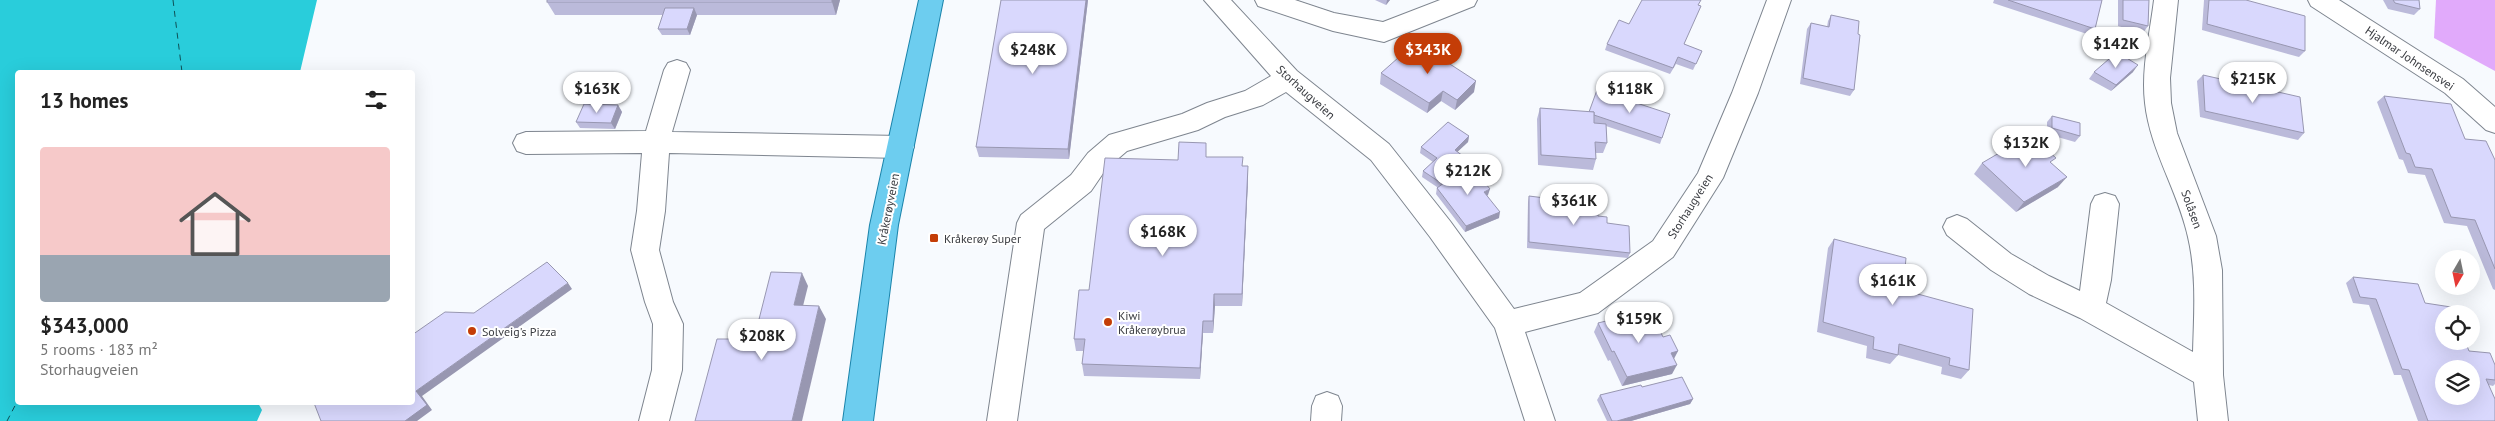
<!DOCTYPE html>
<meta charset="utf-8">
<style>
:root{--surface:#fff;--page:#f6f6f6;--text:#222;--muted:#767676;--line:#e0e0e0;--accent:#c43d07}
body{margin:0;font-family:"PT Sans",sans-serif;background:var(--page);color:var(--text);height:100vh;display:flex;flex-direction:column;font-size:19px;white-space:nowrap}
*{box-sizing:border-box;margin:0}
p{font-size:16px;color:var(--muted)}
.icon{flex:none;width:28px;height:28px;fill:none;stroke:currentColor;stroke-width:2;stroke-linecap:round;stroke-linejoin:round}
.map{position:relative;flex:1;overflow:hidden}
.panel{position:absolute;left:15px;top:70px;width:400px;height:335px;display:flex;flex-direction:column;background:var(--surface);border-radius:5px;box-shadow:0 5px 20px #0002}
.panel>*{flex:none}
.needle{width:32px;rotate:189deg}
.buttons{position:absolute;left:2435px;top:250px;display:grid;gap:10px}
.buttons a{display:grid;place-items:center;width:45px;height:45px;border-radius:50%;background:var(--surface);box-shadow:0 5px 20px #0002;font-size:25px}
.price{position:absolute;translate:-50% -42px;padding:0 11px;border-radius:18px;background:#fff;color:#222;font-size:16px;line-height:32px;filter:drop-shadow(0 1px 2px #0008)}
.price::after{content:'';position:absolute;left:50%;top:30px;width:15px;height:11px;margin-left:-8px;background:inherit;clip-path:polygon(0 0,100% 0,50% 100%)}
.price.selected{background:var(--accent);color:#fff}
ul{padding:0;list-style:none}
li{display:grid;align-content:center;gap:10px;height:265px;padding:0 25px}
li+li{border-top:1px solid var(--line)}
li span{display:grid;place-items:center;height:155px;border-radius:5px;color:#555}
li>.icon{margin-inline-start:auto}
span .icon{width:90px;height:90px;fill:#fffc;stroke-width:1}
li b{font-size:21px}
h2{display:flex;justify-content:space-between;align-items:center;height:60px;padding:0 25px;font-size:21px}
.map>svg:first-child{display:block}
.forest{fill:#e1aafb}
.water{fill:#29cddb}
.lines{fill:none;stroke-linecap:round;stroke-linejoin:round}
.ferry{stroke:#0e5056;stroke-width:1;stroke-dasharray:6 5;stroke-linecap:butt}
.minor-casing{stroke:#7e858f;stroke-width:2}
.major-casing{stroke:#1b84ab;stroke-width:2}
.minor{fill:#fff;fill-rule:evenodd}
.major{fill:#6dcdef;fill-rule:evenodd}
.wall{fill:#bbbada}
.shaded-wall{fill:#9897b1}
.building{fill:#d9d8fd;stroke:#9897b1;fill-rule:evenodd}
.poi-dot{fill:#c43d07;stroke:#fff;stroke-width:2}
.labels{text-anchor:middle;dominant-baseline:central;stroke-width:4;stroke-linejoin:round;paint-order:stroke}
.street-label{font-size:12px;fill:#393b40;stroke:#fff}
.poi-label{font-size:12px;fill:#393b40;stroke:#fff;text-anchor:start}
</style>
<div class="map">
<svg width="2495" height="421" viewBox="0 0 2495 421">
<rect width="100%" height="100%" fill="#f7fafe"/>
<polygon class="forest" points="2436,0 2495,0 2495,71 2434,38"/>
<polygon class="water" points="0,0 317,0 300,72 18,72 18,402 258,403 262,410 257,421 0,421"/>
<g class="lines">
<g class="ferry">
<polyline points="173,0 182,72"/>
<polyline points="7,421 18,400"/>
</g>
<defs>
<g id="minor">
<polygon points="1204,0 1231,0 1297,71 1389,144 1450,221 1514,309 1580,293 1653,241 1698,173 1732,93 1767,0 1791,0 1758,93 1723,178 1673,257 1598,313 1525,332 1555,421 1525,421 1495,328 1430,237 1371,160 1286,92 1263,105 1225,117 1198,130 1127,151 1106,169 1091,191 1044,229 1017,421 987,421 1017,223 1021,215 1071,175 1088,153 1109,135 1182,114 1207,103 1245,91 1271,76"/>
<polygon points="1255,0 1295,0 1334,13 1383,22 1440,0 1477,0 1474,6 1384,42 1333,31 1258,6"/>
<path d="M2154,0H2178L2170,78L2171,103L2177,133L2216,236L2222,270L2223,375L2228,421H2198L2194,382L2080,318L2029,294L1991,270L1947,235L1943,227L1947,219L1957,215L1967,219L2011,254L2049,276L2080,291L2091,204L2095,196L2105,193L2115,196L2119,204L2111,280L2106,303L2193,352C2194,314 2197,275 2188,237C2178,191 2150,150 2145,103C2141,69 2150,33 2154,0Z"/>
<polygon points="2308,0 2339,0 2463,79 2495,107 2495,133 2486,130 2445,93 2311,6"/>
<polygon points="677,60 686,63 690,70 672,132 901,136 910,139 914,147 910,155 901,158 669,153 665,211 659,250 673,302 683,324 682,370 669,421 639,421 652,370 653,324 645,302 631,250 637,211 642,153 526,154 517,151 513,143 517,135 526,132 646,131 664,70 668,63"/>
<polygon points="1327,392 1338,396 1342,406 1341,421 1311,421 1312,406 1316,396"/>
</g>
<polygon id="major" points="919,0 943,0 898,225 873,421 843,421 870,225"/>
</defs>
<use href="#minor" class="minor-casing"/>
<use href="#major" class="major-casing"/>
<use href="#minor" class="minor"/>
<use href="#major" class="major"/>
</g>
<g class="wall">
<polygon points="547,0 840,0 836,15 697,15 690,35 662,35 658,29 663,15 555,15 547,2"/>
<polygon points="1088,0 1069,159 979,157 976,147"/>
<polygon points="1375,0 1390,0 1386,5"/>
<polygon points="1994,0 2102,0 2095,29 2090,35 1993,3"/>
<polygon points="2118,0 2149,0 2148,26 2143,33 2118,26"/>
<polygon points="2204,0 2246,0 2305,51 2299,57 2202,30"/>
<polygon points="2383,0 2419,0 2420,9 2414,15 2388,9"/>
<polygon points="1699,5 1684,44 1702,51 1693,70 1676,64 1670,74 1605,50 1607,44"/>
<polygon points="1831,15 1858,34 1854,90 1850,96 1800,84 1807,29 1811,23 1827,27 1828,21"/>
<polygon points="2094,72 2133,72 2111,91 2089,79"/>
<polygon points="1381,73 1474,92 1455,110 1441,101 1427,113 1380,84"/>
<polygon points="2203,75 2304,133 2298,140 2200,117 2197,81"/>
<polygon points="2384,96 2465,139 2495,160 2495,290 2493,289 2467,226 2444,223 2425,175 2408,173 2403,160 2399,159 2377,102"/>
<polygon points="618,105 622,112 615,129 580,128 576,122"/>
<polygon points="1540,108 1589,112 1662,138 1660,144 1606,126 1607,143 1603,153 1596,153 1596,159 1593,170 1538,165 1537,119"/>
<polygon points="2052,116 2080,136 2075,142 2047,134 2047,122"/>
<polygon points="1469,136 1468,142 1457,152 1465,165 1458,172 1488,195 1487,196 1499,218 1465,232 1436,194 1437,187 1422,177 1423,171 1433,162 1420,153 1421,147"/>
<polygon points="1207,157 1243,166 1248,180 1242,306 1215,306 1213,333 1203,333 1200,379 1084,376 1082,364 1084,351 1076,351 1074,339 1178,160"/>
<polygon points="1982,163 2052,163 2058,187 2016,212 1974,174"/>
<polygon points="1529,196 1585,206 1607,223 1630,253 1628,258 1527,248 1528,202"/>
<polygon points="1834,239 1903,290 1969,370 1961,379 1941,374 1942,367 1898,355 1890,364 1866,358 1867,346 1817,332 1828,248"/>
<polygon points="2353,277 2425,303 2469,351 2495,365 2495,384 2493,386 2489,385 2495,421 2418,421 2401,375 2394,375 2369,305 2353,303 2346,283"/>
<polygon points="1598,323 1663,337 1678,351 1674,359 1672,374 1622,386 1610,360 1608,361 1594,332"/>
<polygon points="1642,387 1693,399 1690,404 1631,421 1607,421 1597,400 1600,395"/>
</g>
<g class="shaded-wall">
<polygon points="832,0 840,0 836,15 832,2"/>
<polygon points="1086,0 1088,0 1069,159 1068,149"/>
<polygon points="1387,0 1390,0 1386,5"/>
<polygon points="694,8 697,15 690,35 687,29"/>
<polygon points="2138,65 2133,72 2111,91 2116,85"/>
<polygon points="1476,81 1474,92 1455,110 1457,100"/>
<polygon points="1443,91 1441,101 1427,113 1429,103"/>
<polygon points="618,105 622,112 615,129 611,123"/>
<polygon points="1469,136 1468,142 1453,156 1455,150"/>
<polygon points="1467,159 1465,165 1440,189 1441,183"/>
<polygon points="1248,166 1248,180 1242,306 1242,294"/>
<polygon points="2067,177 2058,187 2016,212 2024,202"/>
<polygon points="1490,189 1488,195 1482,198 1484,192"/>
<polygon points="1500,212 1499,218 1465,232 1466,226"/>
<polygon points="802,273 808,286 800,318 794,305"/>
<polygon points="568,283 572,289 422,396 432,410 417,421 405,421 416,391"/>
<polygon points="1214,294 1215,306 1213,333 1213,321"/>
<polygon points="819,306 826,319 802,421 792,421"/>
<polygon points="1203,321 1203,333 1200,379 1200,368"/>
<polygon points="1678,351 1673,360 1671,353"/>
<polygon points="1677,365 1672,374 1622,386 1627,377"/>
<polygon points="1693,399 1690,404 1631,421 1617,421"/>
</g>
<g class="building">
<rect x="547" y="0" width="285" height="2"/>
<polygon points="1001,0 1086,0 1068,149 976,147"/>
<polygon points="1642,0 1701,0 1698,5 1701,6 1684,44 1702,51 1696,64 1678,57 1673,68 1607,44 1619,20 1629,24"/>
<polygon points="2008,0 2102,0 2095,29"/>
<polygon points="2123,0 2149,0 2148,26 2123,20"/>
<polygon points="2209,0 2246,0 2305,16 2305,51 2207,24"/>
<polygon points="2393,0 2419,0 2420,9 2395,3"/>
<polygon points="665,8 694,8 687,29 658,29"/>
<polygon points="1831,15 1859,21 1858,34 1860,35 1854,90 1803,78 1811,23 1829,27"/>
<polygon points="1416,42 1476,81 1457,100 1443,91 1429,103 1381,73"/>
<polygon points="2117,52 2138,65 2116,85 2094,72"/>
<polygon points="2203,75 2300,97 2304,133 2205,111"/>
<polygon points="1597,90 1670,114 1662,138 1594,115 1594,112 1589,112"/>
<polygon points="2384,96 2451,104 2465,139 2486,141 2495,160 2495,269 2475,220 2451,217 2432,169 2415,167 2410,154 2406,153"/>
<polygon points="584,104 618,105 611,123 576,122"/>
<polygon points="1540,108 1594,112 1594,123 1606,124 1607,143 1595,142 1596,159 1541,155"/>
<polygon points="2052,116 2080,123 2080,136 2052,128"/>
<polygon points="1448,122 1469,136 1455,150 1467,159 1441,183 1423,171 1437,158 1421,147"/>
<polygon points="2030,135 2056,158 2050,162 2067,177 2024,202 1982,163"/>
<polygon points="1179,142 1206,143 1206,157 1243,157 1242,166 1248,166 1242,294 1214,294 1213,321 1203,321 1200,368 1082,364 1085,339 1074,339 1079,290 1089,290 1105,158 1178,160"/>
<polygon points="1470,164 1490,189 1484,192 1500,212 1466,226 1437,188"/>
<polygon points="1529,196 1585,203 1585,206 1598,207 1598,216 1607,217 1607,223 1629,226 1630,253 1529,242"/>
<polygon points="1834,239 1906,258 1903,290 1973,309 1969,370 1949,365 1950,358 1899,344 1898,355 1873,349 1874,337 1823,322"/>
<polygon points="547,262 568,283 416,391 427,405 405,421 321,421 314,403 315,402 412,402 412,335 445,312 474,313"/>
<polygon points="771,272 802,273 794,305 819,306 792,421 695,421 717,339 754,339"/>
<path d="M2353,277L2418,284L2425,303L2451,307L2454,314H2444V341H2465L2469,351L2490,353L2495,365V380L2486,379L2495,399V421H2428L2409,370L2402,369L2376,299L2360,297ZM2444,369H2471V396H2444Z"/>
<polygon points="1650,310 1663,337 1670,335 1678,351 1671,353 1677,365 1627,377 1614,351 1612,352 1598,323"/>
<polygon points="1682,377 1693,399 1617,421 1612,421 1600,395 1641,385 1642,387"/>
</g>
<g class="poi-dot">
<rect x="929" y="233" width="10" height="10" rx="2.5"/>
<circle cx="1108" cy="322" r="5"/>
<circle cx="472" cy="331" r="5"/>
</g>
<g class="labels">
<g class="street-label">
<text transform="translate(2410 58) rotate(34)">Hjalmar Johnsensvei</text>
<text transform="translate(1306 92) rotate(42)">Storhaugveien</text>
<text transform="translate(1690 206) rotate(-58)">Storhaugveien</text>
<text transform="translate(888 209) rotate(-79)">Kråkerøyveien</text>
<text transform="translate(2192 209) rotate(70)">Solåsen</text>
</g>
<g class="poi-label">
<text x="944" y="238">Kråkerøy Super</text>
<text x="1118" y="315">Kiwi<tspan x="1118" dy="14">Kråkerøybrua</tspan></text>
<text x="482" y="331">Solveig's Pizza</text>
</g>
</g>
</svg>
<div class="buttons">
<a><svg class="needle" viewBox="-14 -14 28 28"><path d="M0-13l5 13h-10z" fill="#e53935"/><path d="M0 13l5-13h-10z" fill="#767676"/></svg></a>
<a><svg class="icon" aria-label="locate" viewBox="0 0 24 24"><circle cx="12" cy="12" r="6"/><path d="M12 2v4M12 18v4M2 12h4M18 12h4"/></svg></a>
<a><svg class="icon" aria-label="layers" viewBox="0 0 24 24"><path d="M12 4l9 5-9 5-9-5zM3 14l9 5 9-5"/></svg></a>
</div>
<b class="price" style="left:2116px;top:69px">$142K</b>
<b class="price" style="left:1033px;top:75px">$248K</b>
<b class="price selected" style="left:1428px;top:75px">$343K</b>
<b class="price" style="left:2253px;top:104px">$215K</b>
<b class="price" style="left:597px;top:114px">$163K</b>
<b class="price" style="left:1630px;top:114px">$118K</b>
<b class="price" style="left:2026px;top:168px">$132K</b>
<b class="price" style="left:1468px;top:196px">$212K</b>
<b class="price" style="left:1574px;top:226px">$361K</b>
<b class="price" style="left:1163px;top:257px">$168K</b>
<b class="price" style="left:1893px;top:306px">$161K</b>
<b class="price" style="left:1639px;top:344px">$159K</b>
<b class="price" style="left:762px;top:361px">$208K</b>
<section class="panel">
<h2>13 homes<svg class="icon" aria-label="filters" viewBox="0 0 24 24"><path d="M4 7h16M4 17h16"/><circle cx="9" cy="7" r="2"/><circle cx="15" cy="17" r="2"/></svg></h2>
<ul>
<li><span style="background:linear-gradient(#f6c9c9 70%,#9aa5b1 0)"><svg class="icon" aria-label="home" viewBox="0 0 24 24"><path d="M3 11l9-7 9 7M6 9v11h12V9"/></svg></span><div><b>$343,000</b><p>5 rooms · 183 m²</p><p>Storhaugveien</p></div></li>
</ul>
</section>
</div>
